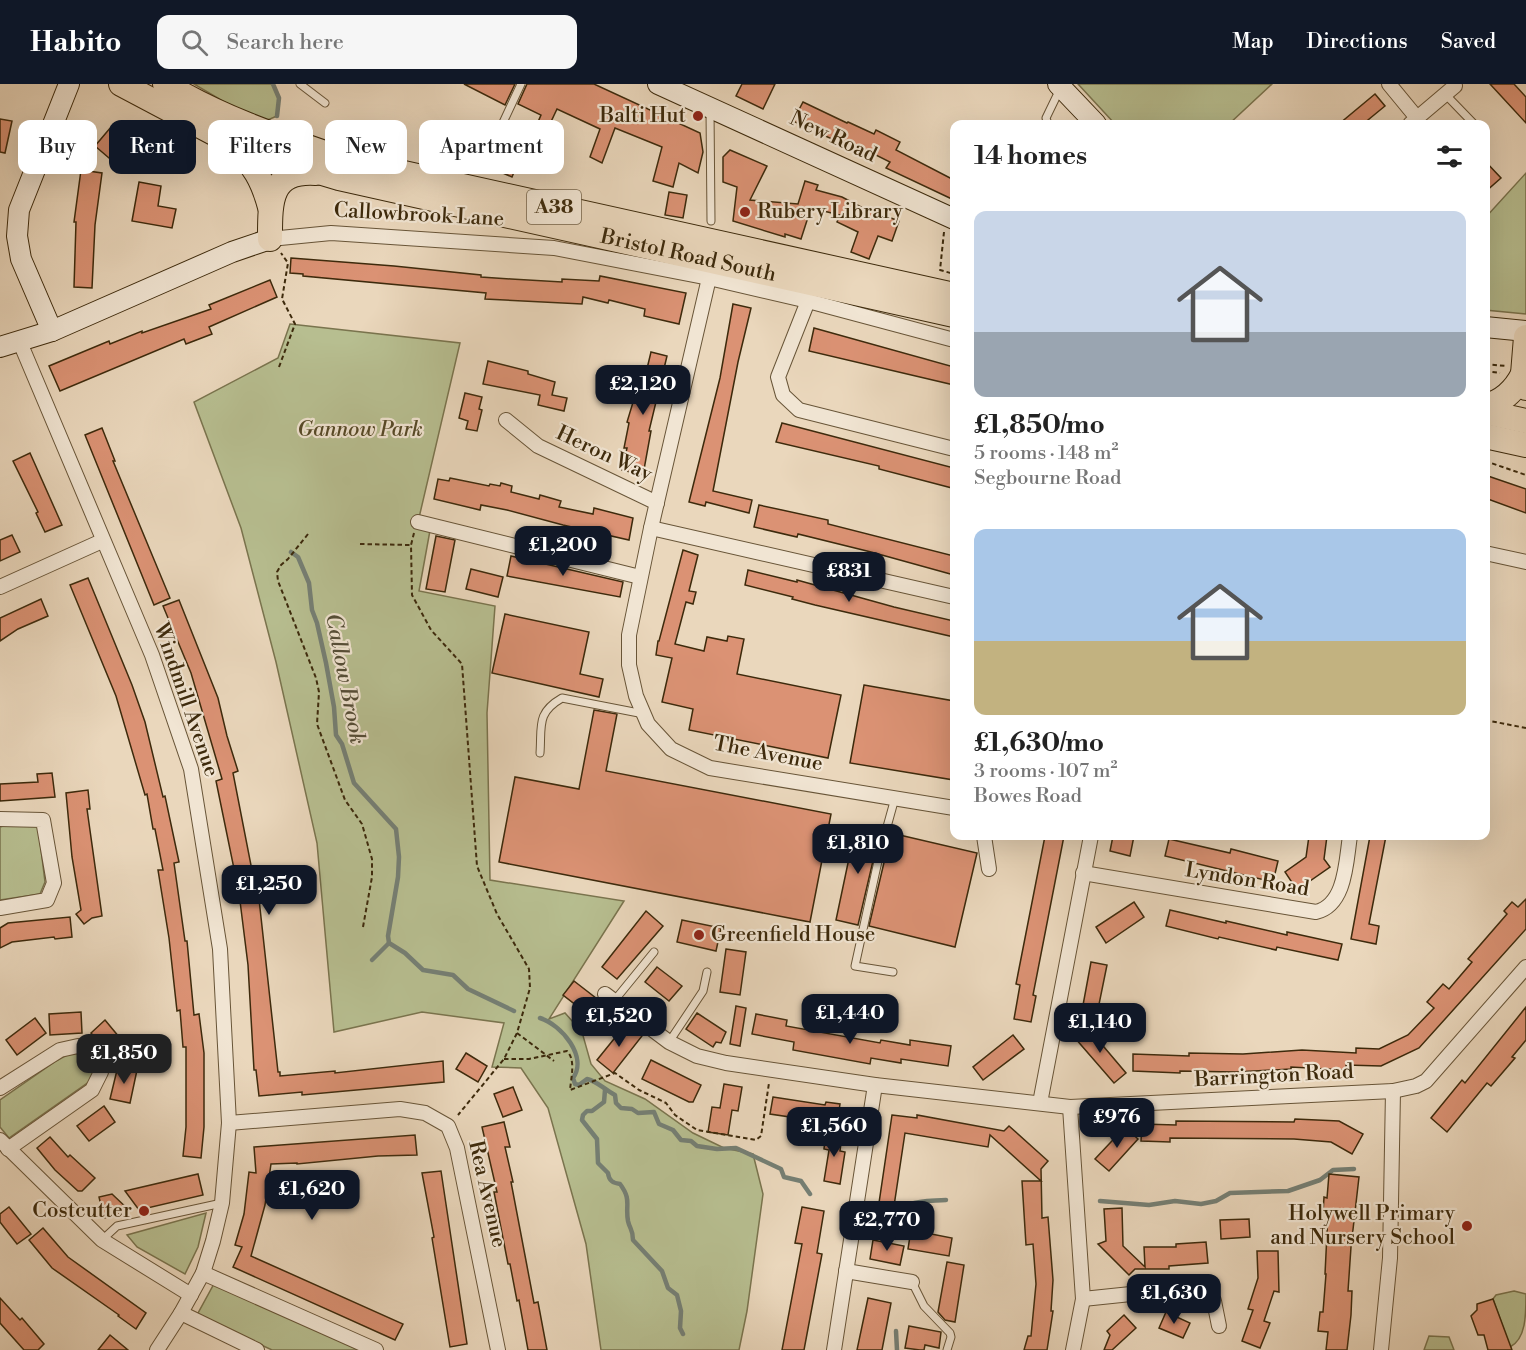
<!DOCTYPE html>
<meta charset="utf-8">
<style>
:root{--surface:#fff;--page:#f6f6f6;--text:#222;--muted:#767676;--accent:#111827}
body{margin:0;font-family:"Libre Bodoni",serif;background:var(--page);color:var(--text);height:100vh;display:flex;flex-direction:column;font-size:22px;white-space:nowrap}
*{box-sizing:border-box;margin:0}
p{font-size:20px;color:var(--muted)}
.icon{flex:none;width:33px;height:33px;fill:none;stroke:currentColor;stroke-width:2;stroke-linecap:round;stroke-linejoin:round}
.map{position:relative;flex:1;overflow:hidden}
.details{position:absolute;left:950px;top:36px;width:540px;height:720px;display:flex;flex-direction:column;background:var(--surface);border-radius:12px;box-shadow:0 6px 24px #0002}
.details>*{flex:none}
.top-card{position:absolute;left:18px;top:36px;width:570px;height:54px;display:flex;gap:12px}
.price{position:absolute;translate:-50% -51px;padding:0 14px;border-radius:12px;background:var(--accent);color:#fff;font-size:20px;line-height:39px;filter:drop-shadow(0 2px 3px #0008)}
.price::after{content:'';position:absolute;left:50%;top:36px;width:18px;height:14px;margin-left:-9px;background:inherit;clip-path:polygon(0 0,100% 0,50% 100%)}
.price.active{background:#222;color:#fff}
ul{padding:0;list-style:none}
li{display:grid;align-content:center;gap:12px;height:318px;padding:0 24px}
li span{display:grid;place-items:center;height:186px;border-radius:12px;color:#555}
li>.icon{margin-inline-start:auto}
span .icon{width:108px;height:108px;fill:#fffc;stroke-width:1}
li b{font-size:26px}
h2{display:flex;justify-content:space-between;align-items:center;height:72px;padding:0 24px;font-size:26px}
.chip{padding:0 21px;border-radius:12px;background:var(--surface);box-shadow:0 6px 24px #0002;font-size:21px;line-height:54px}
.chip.active{background:var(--accent);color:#fff}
header{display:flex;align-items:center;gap:36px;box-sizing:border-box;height:84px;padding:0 30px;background:var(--accent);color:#fff}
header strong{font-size:28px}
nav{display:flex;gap:33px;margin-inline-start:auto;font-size:21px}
.search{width:420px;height:54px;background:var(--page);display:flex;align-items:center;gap:15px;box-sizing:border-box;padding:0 21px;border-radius:12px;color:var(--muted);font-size:22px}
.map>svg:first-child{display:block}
.green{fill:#b7be90;stroke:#7a744e;stroke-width:1.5}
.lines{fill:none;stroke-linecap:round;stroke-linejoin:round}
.stream{stroke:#757f74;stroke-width:4.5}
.building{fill:#db9274;stroke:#3d2a0c;stroke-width:1.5}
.lane-casing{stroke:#685538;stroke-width:9}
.street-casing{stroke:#685538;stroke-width:16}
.secondary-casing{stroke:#3d2a0c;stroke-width:22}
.highway-casing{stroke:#3d2a0c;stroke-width:26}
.path{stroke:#3d2a0c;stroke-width:2;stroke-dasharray:4.5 3;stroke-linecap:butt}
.lane{stroke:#f1e5d3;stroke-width:7}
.street{stroke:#f1e5d3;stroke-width:14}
.secondary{stroke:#f1e5d3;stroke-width:20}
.highway{stroke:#ead7bc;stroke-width:24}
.poi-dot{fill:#8f2418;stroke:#f1e5d3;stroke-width:2}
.labels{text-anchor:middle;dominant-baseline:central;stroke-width:4.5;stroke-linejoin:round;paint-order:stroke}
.shield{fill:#f1e5d3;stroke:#736248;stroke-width:1.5}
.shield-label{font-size:20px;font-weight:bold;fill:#3d2a0c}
.poi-label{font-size:21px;fill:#3d2a0c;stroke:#f1e5d3;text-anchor:end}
.street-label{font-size:21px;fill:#3d2a0c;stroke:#f1e5d3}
.park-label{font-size:21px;font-style:italic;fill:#554826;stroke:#f1e5d3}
.water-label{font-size:22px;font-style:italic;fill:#544d37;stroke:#f1e5d3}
</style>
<header>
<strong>Habito</strong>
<div class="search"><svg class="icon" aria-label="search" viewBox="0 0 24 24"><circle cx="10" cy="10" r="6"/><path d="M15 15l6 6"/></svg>Search here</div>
<nav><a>Map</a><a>Directions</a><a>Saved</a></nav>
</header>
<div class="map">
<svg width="1526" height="1266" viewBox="0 0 1526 1266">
<rect width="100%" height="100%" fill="#ead7bc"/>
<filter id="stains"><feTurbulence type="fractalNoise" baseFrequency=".00333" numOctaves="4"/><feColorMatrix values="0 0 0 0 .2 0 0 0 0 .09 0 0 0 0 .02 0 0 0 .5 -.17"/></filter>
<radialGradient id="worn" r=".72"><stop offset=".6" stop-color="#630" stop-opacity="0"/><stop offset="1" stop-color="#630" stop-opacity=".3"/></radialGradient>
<g class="green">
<polygon points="194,0 273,0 279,14 277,32 263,38 255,36"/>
<polygon points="1078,0 1272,0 1229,40 1115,40"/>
<polygon points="1526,89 1526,230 1485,226 1485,134"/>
<polygon points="290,240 460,259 418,438 431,441 419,507 495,522 487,629 490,796 624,817 549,935 565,929 582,948 591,980 605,997 645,1015 693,1049 724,1064 753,1070 763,1110 747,1227 739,1266 601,1266 586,1160 548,1024 521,984 492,983 504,939 422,928 334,948 317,759 276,578 241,444 194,318 278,274"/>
<polygon points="10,740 38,741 45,798 40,810 0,816 0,743"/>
<polygon points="76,966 87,972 95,983 93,995 9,1054 0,1043 0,1016 56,977"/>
<polygon points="206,1129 198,1163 185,1190 137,1163 127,1151"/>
<polygon points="215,1198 359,1266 272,1266 197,1231"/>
<path d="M1514,1207L1526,1210C1526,1231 1526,1255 1510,1263L1493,1215L1496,1211Z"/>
<polygon points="1429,1252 1449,1253 1454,1266 1424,1266"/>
</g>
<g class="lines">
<g class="stream">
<polyline points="273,0 279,14 277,32"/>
<polyline points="291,468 298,473 309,499 312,526 317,539 326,579 334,623 336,651 342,660 354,699 396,745 399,773 398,793 388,852 389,859 405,869 423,886 453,891 468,905 514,927"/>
<polyline points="372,876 389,859"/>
<path d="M540,934C562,941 588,973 573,994L575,1000L579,1001L587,995C597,997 605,1006 615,1011L616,1019L621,1024L632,1025L638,1029L654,1028L659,1040L673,1046L681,1056L691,1057L697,1062L717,1065L736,1064L781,1085L784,1093L801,1097L810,1110"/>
<path d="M605,1006L604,1018L592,1027H587L583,1031L582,1036L597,1055L598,1079L608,1089C609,1097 613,1099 620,1100C632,1116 625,1121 628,1137C630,1146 633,1145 633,1156L662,1187L668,1204L677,1211L681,1227L680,1244L683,1250"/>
<polyline points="1100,1117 1149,1121 1175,1117 1201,1120 1216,1117 1230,1109 1288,1107 1320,1096 1333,1086 1354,1085"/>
<path d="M886,1139C910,1115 915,1118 946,1116"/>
<polyline points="896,1247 897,1266"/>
</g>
</g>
<g class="building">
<polygon points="464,0 515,0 505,21"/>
<polygon points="527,0 594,0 700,49 703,68 698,89 679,79 673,103 653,97 662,63 615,44 602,79 590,73 600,45 557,25 541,59 531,54 541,31 518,20"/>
<polygon points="742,0 775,0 763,25 736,12"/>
<polygon points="1490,0 1514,0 1526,13 1526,39"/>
<polygon points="1375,10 1385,22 1363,40 1339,40"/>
<polygon points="803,18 847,39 848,38 874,50 876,46 900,58 896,66 954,96 954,116 886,84 890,78 864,65 862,69 793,37"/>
<polygon points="0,35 12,37 5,69 0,68"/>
<polygon points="111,43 125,55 109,74 95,62"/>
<polygon points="492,58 521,71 512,93 482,80"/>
<polygon points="730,66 767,82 750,116 798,120 805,97 818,101 816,106 842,113 861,123 899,137 892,157 878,152 869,175 851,168 858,148 837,138 840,131 811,124 801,155 785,150 785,153 733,137 737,103 723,98 723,73"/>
<polygon points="1485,77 1501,94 1485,108"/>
<polygon points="81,86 102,89 95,141 92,204 74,203 76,138 74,138"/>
<polygon points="139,98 161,102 158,122 176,125 172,144 132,137"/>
<polygon points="669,108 687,111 683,134 665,131"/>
<polygon points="291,174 394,182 481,191 481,193 511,195 562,198 562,195 599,197 600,192 686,209 679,240 644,232 645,225 609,216 608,219 583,213 582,220 485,215 486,209 303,192 303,190 290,189"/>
<polygon points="270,196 277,213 209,243 212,250 186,260 184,255 60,307 49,282 109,257 110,260 142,247 142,249 211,225 209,221"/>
<polygon points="733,220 751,224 738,278 713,407 752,416 749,429 706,418 705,422 689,418 720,294"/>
<polygon points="814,244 954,283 954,301 809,267"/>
<polygon points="651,268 667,272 649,347 651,347 643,391 622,386 627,364 624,364 629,339 627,338 641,292 645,293"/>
<polygon points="488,277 528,287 528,290 555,298 552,311 567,314 564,327 538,321 540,311 483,300"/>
<polygon points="465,309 482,313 479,325 482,326 477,347 466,345 468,337 459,334"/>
<polygon points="782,339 954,384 952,404 879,385 879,382 776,358"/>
<polygon points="102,344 115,377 113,377 170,514 154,521 85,351"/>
<polygon points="30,369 62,441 45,448 36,429 38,428 13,377"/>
<polygon points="1485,391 1526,405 1526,429 1485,414"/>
<polygon points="450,394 489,402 490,400 500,402 501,399 512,402 511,408 539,415 540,411 561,417 559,423 593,430 594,424 633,434 629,456 563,441 507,426 481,421 480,426 434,415 438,395 449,397"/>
<polygon points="759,421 828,436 828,440 954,472 954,491 871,468 798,450 797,453 754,443"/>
<polygon points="12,451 20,468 0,477 0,456"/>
<polygon points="436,452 455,456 445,508 426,505"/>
<polygon points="683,466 698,471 689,507 696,508 693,520 686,518 675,560 704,567 707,553 727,557 728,552 744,555 737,590 841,611 828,674 689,646 693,625 662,618 672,574 656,571 658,557 659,557"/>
<polygon points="511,472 623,498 620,513 507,492"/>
<polygon points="471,485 503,493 498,513 466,505"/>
<polygon points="748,486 797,498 797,496 894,523 954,537 954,553 815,521 792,515 793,513 745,501"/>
<polygon points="88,494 132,601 145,638 163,713 165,712 179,778 174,779 185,857 187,857 194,931 199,930 204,969 204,1043 201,1074 183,1072 186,1043 186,963 183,963 180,926 177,927 169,854 158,786 163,786 155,745 153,745 147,710 145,711 116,612 70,501"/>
<polygon points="41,515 48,532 18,545 0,557 0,534"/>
<polygon points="179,516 218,614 227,652 238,687 233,689 256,807 258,806 278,988 280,988 280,992 335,987 335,989 443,977 444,998 302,1011 302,1008 259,1012 256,986 254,986 248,881 239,809 216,697 222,695 191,589 163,522"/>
<polygon points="505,530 589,548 580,590 603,595 599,613 492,589"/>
<polygon points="864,601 954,617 954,696 850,679"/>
<polygon points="594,626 617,630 606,687 831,730 810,838 499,778 515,693 579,705"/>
<polygon points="52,689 55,713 0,717 0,700 38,698 37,690"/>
<polygon points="88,706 90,725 87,725 102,832 92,834 84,840 76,830 81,826 72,773 66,709"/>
<polygon points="856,741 880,747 858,841 836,836"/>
<polygon points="891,749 977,769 955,863 869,842"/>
<polygon points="1045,752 1064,752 1033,911 1036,912 1031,938 1014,935 1020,901 1016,900"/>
<polygon points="1113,752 1134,752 1130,772 1110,767"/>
<polygon points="1309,752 1327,752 1324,775 1330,783 1297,806 1285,788 1306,773"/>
<polygon points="1370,752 1386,752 1369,840 1379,842 1376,860 1351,855"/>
<polygon points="1169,755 1230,769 1231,765 1278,777 1273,798 1165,772"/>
<polygon points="1526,815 1526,845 1419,964 1381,982 1346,981 1346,986 1291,983 1291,985 1236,988 1180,987 1180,989 1133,987 1133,970 1189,972 1189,969 1243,970 1302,966 1356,969 1356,964 1379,965 1408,951 1434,924 1427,918 1443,900 1449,905 1472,878 1468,875 1507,830 1504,827 1512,818 1518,823"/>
<polygon points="1134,818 1144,833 1106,859 1096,843"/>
<polygon points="1170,826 1226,839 1226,837 1287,851 1287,848 1342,860 1338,876 1277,863 1276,866 1219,853 1218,855 1166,842"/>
<polygon points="646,827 663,842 617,895 602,883"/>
<polygon points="70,833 72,853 55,855 54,853 12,858 0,864 0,844 8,839"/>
<polygon points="682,836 721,844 716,867 677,858"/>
<polygon points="726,865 746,868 740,911 720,908"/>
<polygon points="1091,878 1107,881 1096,935 1081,932"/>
<polygon points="657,883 682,902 669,917 645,898"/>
<polygon points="574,897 610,925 599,939 563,911"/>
<polygon points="736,922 746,924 740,962 730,960"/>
<polygon points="1526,923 1526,956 1512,973 1515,974 1491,1002 1487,999 1447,1048 1431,1034 1462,996 1465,999"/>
<polygon points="81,928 82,949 50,951 49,930"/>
<polygon points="697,929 726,948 721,959 716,958 713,963 686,945"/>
<polygon points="756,930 787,936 786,942 880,959 881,956 910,961 910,956 951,962 948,982 901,975 901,979 871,974 870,980 793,966 794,958 752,950"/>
<polygon points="35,934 46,949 17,971 6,956"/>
<polygon points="105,936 129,965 115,977 91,949"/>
<polygon points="1096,936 1093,950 1126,989 1114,999 1075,954"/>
<polygon points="626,940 642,952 613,989 597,976"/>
<polygon points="1013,951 1024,965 983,996 973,983"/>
<polygon points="466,969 487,982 478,998 456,985"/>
<polygon points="651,976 701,1001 693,1018 689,1018 642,995"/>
<polygon points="118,982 137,986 130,1019 110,1015"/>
<polygon points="724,1000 742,1003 738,1027 732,1026 728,1051 708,1048 712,1023 720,1024"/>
<polygon points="513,1003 522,1026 503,1033 494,1010"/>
<polygon points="773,1013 825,1021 826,1018 840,1020 837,1040 770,1030"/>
<polygon points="104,1022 115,1038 89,1057 77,1042"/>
<polygon points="892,1031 917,1034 917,1031 1004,1047 1009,1042 1048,1077 1041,1085 1042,1134 1048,1133 1053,1196 1051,1227 1053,1227 1047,1266 1024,1266 1028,1252 1031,1252 1036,1200 1033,1160 1026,1161 1022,1097 1041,1097 990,1051 988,1063 905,1049 894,1122 879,1119"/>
<polygon points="1295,1035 1339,1037 1363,1050 1352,1070 1331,1058 1294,1055 1170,1054 1170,1058 1141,1057 1142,1040 1176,1041 1176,1037 1294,1038"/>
<polygon points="504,1038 510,1063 505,1063 513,1098 511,1098 527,1182 534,1219 538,1218 547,1266 528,1266 519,1216 517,1217 510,1180 508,1180 494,1108 497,1108 482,1043"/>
<polygon points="1125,1043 1138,1055 1109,1087 1095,1075"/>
<polygon points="826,1048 842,1051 840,1067 845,1068 840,1100 824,1097 829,1066 824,1065"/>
<polygon points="415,1051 417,1071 378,1072 297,1080 297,1079 271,1080 265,1121 251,1172 403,1240 395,1256 233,1183 242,1163 235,1161 244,1130 249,1088 256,1089 254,1063"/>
<polygon points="50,1053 68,1073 70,1071 95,1094 82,1107 78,1107 55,1086 37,1064"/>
<polygon points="441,1087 467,1260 450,1263 432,1154 434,1153 422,1089"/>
<polygon points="198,1090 203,1111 139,1126 125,1107"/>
<polygon points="1329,1090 1359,1093 1351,1163 1348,1207 1352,1207 1351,1231 1347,1266 1326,1266 1328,1248 1318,1247 1320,1228 1323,1228 1326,1190 1325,1190 1328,1129 1323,1129 1324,1113 1327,1114"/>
<polygon points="112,1110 130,1127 104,1134 99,1113"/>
<polygon points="9,1123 31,1150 17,1160 0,1138 0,1130"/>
<polygon points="802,1123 824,1127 817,1169 822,1170 804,1266 782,1266 802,1160 795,1159"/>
<polygon points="1122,1124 1123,1162 1145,1183 1144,1163 1176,1163 1176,1160 1206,1158 1208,1179 1169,1182 1169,1185 1135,1185 1129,1191 1098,1160 1106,1157 1104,1125"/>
<polygon points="1249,1135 1250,1153 1221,1155 1220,1136"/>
<polygon points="43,1144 68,1173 146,1229 136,1245 118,1232 119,1231 52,1184 29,1156"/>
<polygon points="911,1146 952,1154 949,1172 908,1165"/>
<polygon points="873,1156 904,1162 900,1181 870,1175"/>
<polygon points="1257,1167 1278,1167 1279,1208 1274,1207 1264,1237 1270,1239 1260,1264 1242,1257 1253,1226 1248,1225 1258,1194"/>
<polygon points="947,1178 964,1181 955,1238 945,1236 938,1228"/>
<polygon points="0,1214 20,1236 22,1234 44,1260 38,1266 24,1266 0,1239"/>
<polygon points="868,1214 891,1219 882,1266 857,1266"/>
<polygon points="1493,1215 1512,1266 1488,1266 1484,1251 1478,1251 1471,1232 1477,1226 1477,1220"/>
<polygon points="1166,1228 1190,1239 1183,1254 1159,1244"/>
<polygon points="1124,1231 1136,1244 1112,1266 1104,1266 1110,1251 1107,1247"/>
<polygon points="909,1242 941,1248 939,1264 925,1261 924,1266 920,1266 905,1264"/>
<polygon points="110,1251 128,1266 98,1266"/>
</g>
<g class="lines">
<defs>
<g id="lane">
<polyline points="300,0 325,19"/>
<polyline points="1445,10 1474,40"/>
<polyline points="710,26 711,137"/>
<polyline points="1048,40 1046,34 1060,5"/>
<polyline points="517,52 500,45 521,0"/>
<path d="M540,669C542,642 536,629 562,614L644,630"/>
<polyline points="893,888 855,882 880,768 895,714"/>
<polyline points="614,917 654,868"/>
<polyline points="669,958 703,907 707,888"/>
<polyline points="102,1156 117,1142 222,1119"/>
<polyline points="912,1198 924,1222 950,1249 951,1253 947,1266"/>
</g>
<g id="street">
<polyline points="1389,0 1417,34"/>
<polyline points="1410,40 1455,2"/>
<polyline points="270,155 331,149 554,164 709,194 808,217 954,256"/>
<polyline points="709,194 651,444 629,551 629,581 636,612 648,640 671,665 710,684 954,724"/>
<polyline points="808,217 778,293 783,311 799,326 954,365"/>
<polyline points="19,256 152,571 191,685 220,865 229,1039 222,1119 213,1157 203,1189 181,1229 157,1266"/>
<polyline points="506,336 538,362 657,419"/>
<polyline points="418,438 640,493"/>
<polyline points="651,444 954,513"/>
<polyline points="1485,469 1526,478"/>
<polyline points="0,503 102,457"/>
<polyline points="0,735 43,736 54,799 47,816 0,824"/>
<polyline points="984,752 989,785"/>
<path d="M1083,789L1316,828C1346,821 1346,777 1350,752"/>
<polyline points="605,910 669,958 697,972 726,979 875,1001 1070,1023 1393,1007 1416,1002 1426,997 1526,883"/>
<polyline points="0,1004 60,966 78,962 95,972 101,988 92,1006 8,1065"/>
<polyline points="1040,1019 1091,752"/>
<polyline points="1070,1023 1083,1215 1073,1266"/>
<polyline points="229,1039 400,1025 425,1029 448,1042 457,1064 498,1266"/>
<polyline points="0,1056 102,1156 191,1211"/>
<polyline points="846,1187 912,1198"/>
<polyline points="203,1189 376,1266"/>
<polyline points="1083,1215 1150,1208 1214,1217 1219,1242"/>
<polyline points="181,1229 257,1266"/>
<polyline points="834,1266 875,1001"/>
<polyline points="1381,1266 1390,1174 1393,1007"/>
</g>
<g id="secondary">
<polyline points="658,0 954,135"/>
<polyline points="1058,0 1096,40"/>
<polyline points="1485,243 1526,247"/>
<polyline points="52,247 21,175 17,152 19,126 69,0"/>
<polyline points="0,263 52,247 232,168 270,155"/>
</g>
<g id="highway">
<path id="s1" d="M121,0L223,54L299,82L339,94L954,231"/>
<path d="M165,0C220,34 284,55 345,76L954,211"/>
<path d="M233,62C254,80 263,97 270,123"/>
<path d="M270,155C270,118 269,86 316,89"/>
<polyline points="1526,253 1523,290 1526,304"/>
<path d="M1485,322C1502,318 1515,306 1523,290"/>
<polyline points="1485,328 1526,337"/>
<polyline points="1485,352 1526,361"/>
</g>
</defs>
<use href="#lane" class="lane-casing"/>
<use href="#street" class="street-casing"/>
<use href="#secondary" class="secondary-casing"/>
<use href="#highway" class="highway-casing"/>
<g class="path">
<polyline points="944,148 940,186 954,190"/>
<polyline points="1485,280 1506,282"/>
<polyline points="279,283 295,240 282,215 288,179 281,169"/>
<polyline points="1485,287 1500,289"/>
<polyline points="1485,377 1526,391"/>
<polyline points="414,449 411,461 412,511 431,546 462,580 477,782 497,830 529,885 530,904 517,949 504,975 458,1031"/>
<polyline points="308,450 288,475 281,481 277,488 278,497 316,594 319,608 317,640 345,716 362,740 372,775 372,793 363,843"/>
<polyline points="360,460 411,461"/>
<polyline points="1485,636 1526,644"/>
<polyline points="517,949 554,977"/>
<path d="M504,975H529L567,967C576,976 571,994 570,1006L615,989L639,1006L666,1019L675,1031L697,1046L756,1056L761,1052L769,999"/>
</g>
<use href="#lane" class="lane"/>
<use href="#street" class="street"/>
<use href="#secondary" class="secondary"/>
<use href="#highway" class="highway"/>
</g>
<g class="poi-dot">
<circle cx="698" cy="32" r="6"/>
<circle cx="745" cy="128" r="6"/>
<circle cx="699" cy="851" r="6"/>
<circle cx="144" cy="1127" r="6"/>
<circle cx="1467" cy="1142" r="6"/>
</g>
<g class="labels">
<rect class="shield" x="527" y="106" width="54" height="34" rx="4.5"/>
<g class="shield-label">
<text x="554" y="123">A38</text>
</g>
<g class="poi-label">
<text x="686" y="32">Balti Hut</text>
<text x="757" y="128" text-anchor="start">Rubery Library</text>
<text x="711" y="851" text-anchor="start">Greenfield House</text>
<text x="132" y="1127">Costcutter</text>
<text x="1455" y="1130">Holywell Primary<tspan x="1455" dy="24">and Nursery School</tspan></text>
</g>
<g class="street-label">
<text transform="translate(833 53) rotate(25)">New Road</text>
<text transform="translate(419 131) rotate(3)">Callowbrook Lane</text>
<text stroke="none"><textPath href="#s1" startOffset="596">Bristol Road South</textPath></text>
<text transform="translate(604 370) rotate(25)">Heron Way</text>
<text transform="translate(186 616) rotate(71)">Windmill Avenue</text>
<text transform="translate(768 670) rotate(11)">The Avenue</text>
<text transform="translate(1247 796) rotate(9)">Lyndon Road</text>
<text transform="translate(1274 992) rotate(-3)">Barrington Road</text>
<text transform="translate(487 1110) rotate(77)">Rea Avenue</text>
</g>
<g class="park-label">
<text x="360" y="346">Gannow Park</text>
</g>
<g class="water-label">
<text transform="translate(345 595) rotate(79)">Callow Brook</text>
</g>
</g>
<rect width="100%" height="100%" filter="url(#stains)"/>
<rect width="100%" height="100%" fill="url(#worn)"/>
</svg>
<b class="price" style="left:643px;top:332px">£2,120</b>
<b class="price" style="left:563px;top:493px">£1,200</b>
<b class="price" style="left:849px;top:519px">£831</b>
<b class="price" style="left:858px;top:791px">£1,810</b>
<b class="price" style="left:269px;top:832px">£1,250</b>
<b class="price" style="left:850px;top:961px">£1,440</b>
<b class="price" style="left:619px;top:964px">£1,520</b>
<b class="price" style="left:1100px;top:970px">£1,140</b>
<b class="price active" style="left:124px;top:1001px">£1,850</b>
<b class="price" style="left:1117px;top:1065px">£976</b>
<b class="price" style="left:834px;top:1074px">£1,560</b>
<b class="price" style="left:312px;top:1137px">£1,620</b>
<b class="price" style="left:887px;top:1168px">£2,770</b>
<b class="price" style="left:1174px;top:1241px">£1,630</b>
<div class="top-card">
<a class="chip">Buy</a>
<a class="chip active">Rent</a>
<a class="chip">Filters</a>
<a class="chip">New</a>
<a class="chip">Apartment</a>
</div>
<section class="details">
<h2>14 homes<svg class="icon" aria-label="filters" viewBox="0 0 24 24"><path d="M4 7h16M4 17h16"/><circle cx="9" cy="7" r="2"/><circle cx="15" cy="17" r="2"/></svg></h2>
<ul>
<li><span style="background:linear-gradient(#c9d6e8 65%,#9aa5b1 0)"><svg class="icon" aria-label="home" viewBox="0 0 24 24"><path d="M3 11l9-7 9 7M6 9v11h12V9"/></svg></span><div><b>£1,850/mo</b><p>5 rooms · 148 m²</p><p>Segbourne Road</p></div></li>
<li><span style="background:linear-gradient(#a9c7e8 60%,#c2b280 0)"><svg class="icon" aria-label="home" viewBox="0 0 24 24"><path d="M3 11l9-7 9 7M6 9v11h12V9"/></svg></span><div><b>£1,630/mo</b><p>3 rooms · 107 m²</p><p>Bowes Road</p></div></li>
</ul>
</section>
</div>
